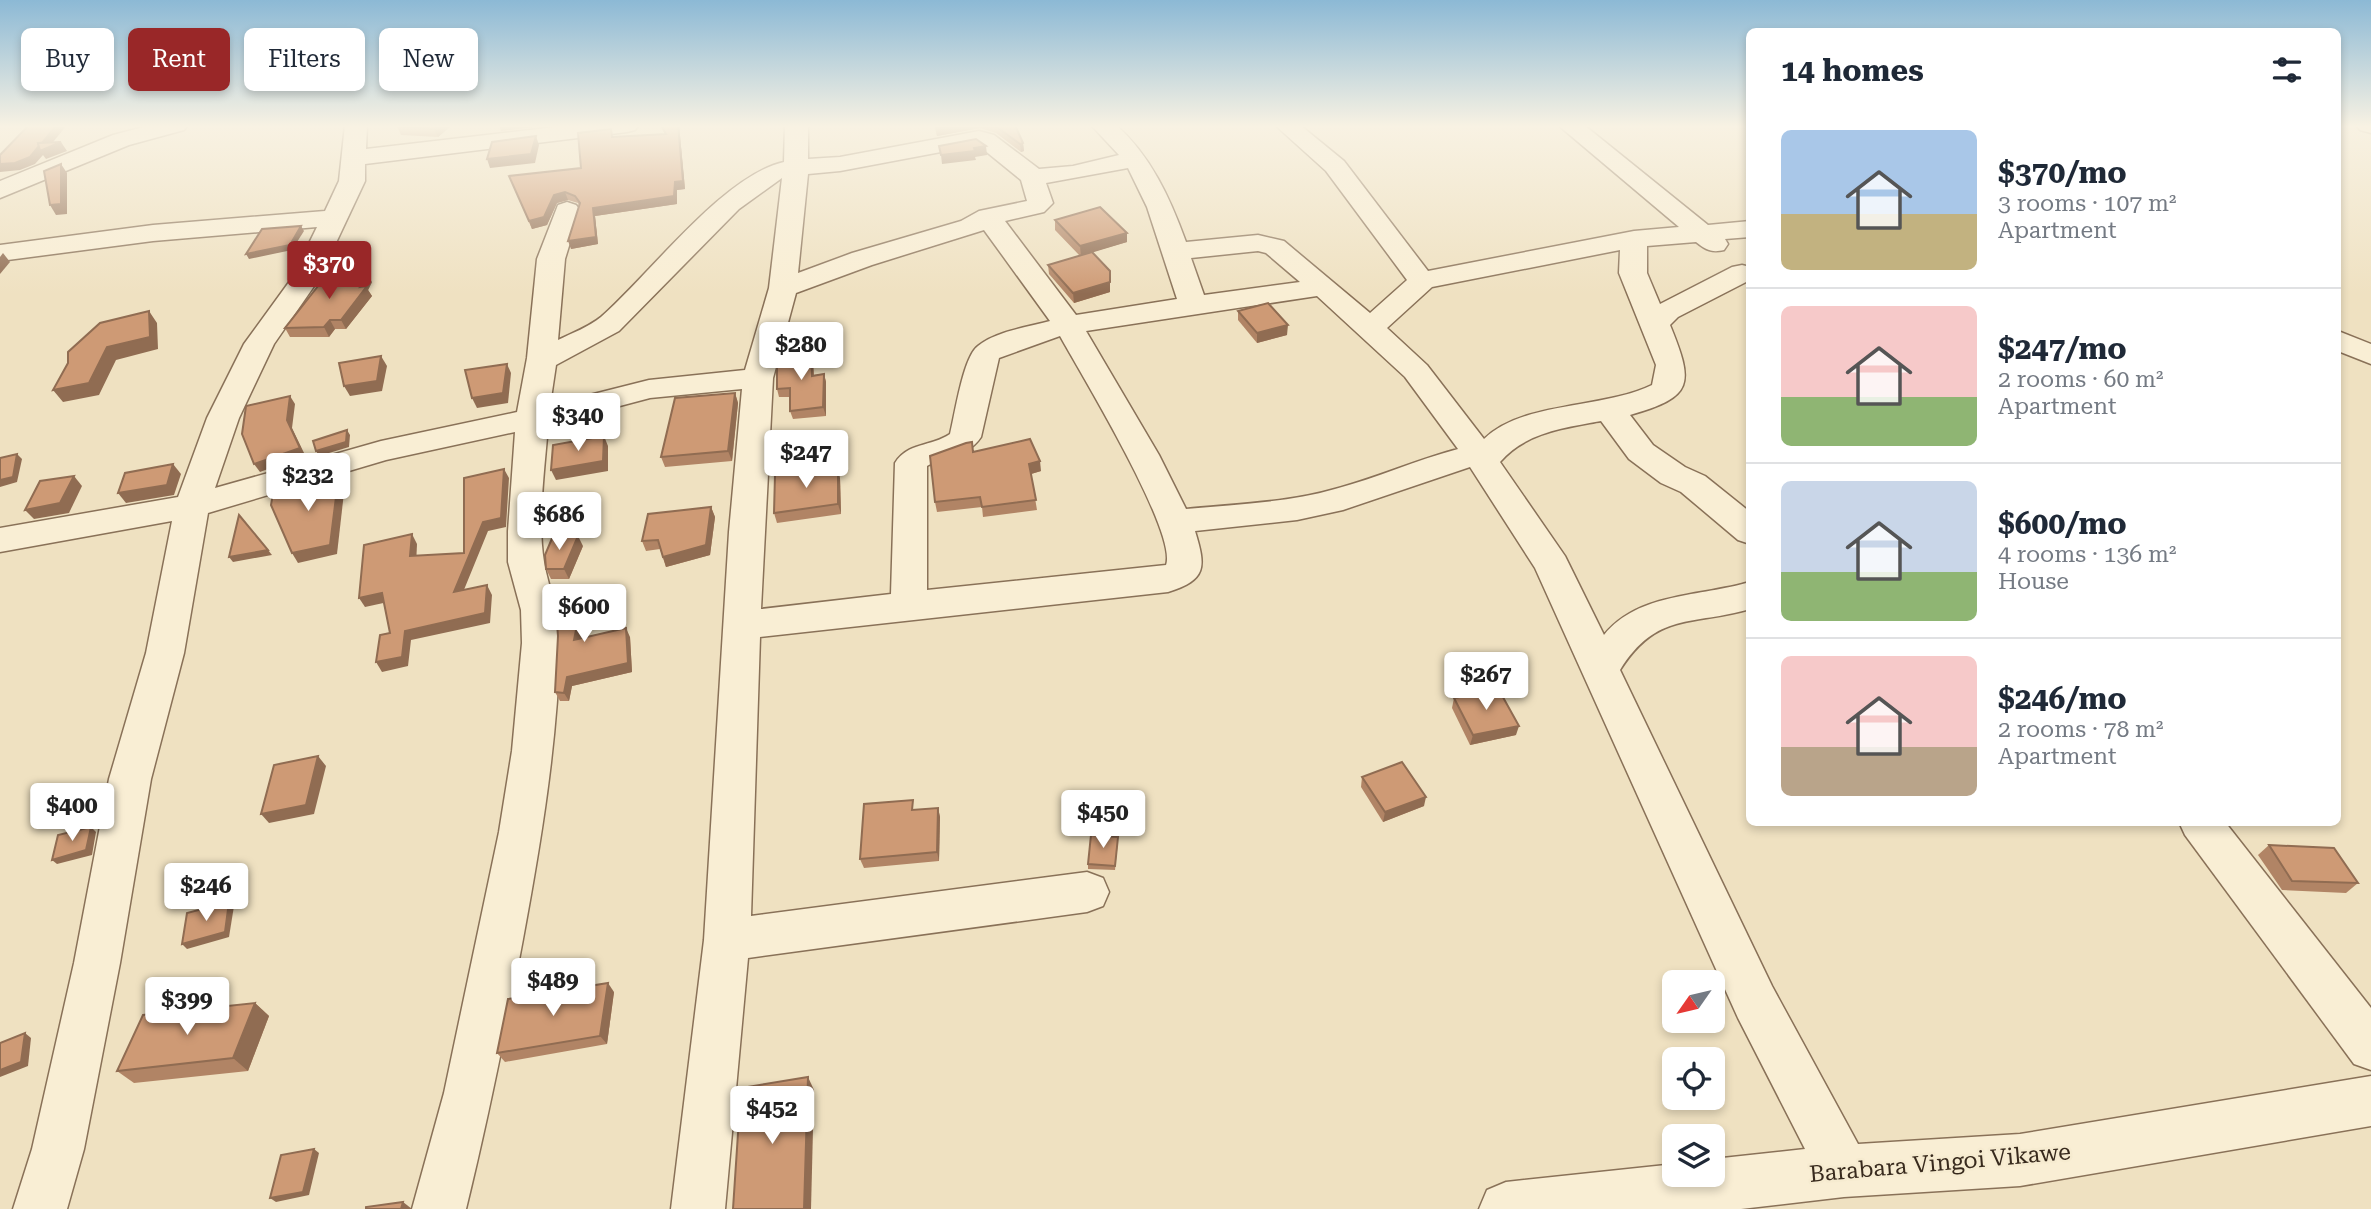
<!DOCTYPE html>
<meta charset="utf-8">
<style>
:root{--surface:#fff;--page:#f2f2f3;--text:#1f2937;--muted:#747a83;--line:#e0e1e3;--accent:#992728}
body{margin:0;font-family:"Roboto Serif",serif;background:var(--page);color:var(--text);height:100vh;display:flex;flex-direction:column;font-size:26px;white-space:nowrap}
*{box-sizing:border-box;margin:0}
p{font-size:23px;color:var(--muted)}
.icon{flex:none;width:38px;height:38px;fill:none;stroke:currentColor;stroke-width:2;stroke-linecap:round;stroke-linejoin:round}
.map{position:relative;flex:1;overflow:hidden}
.drawer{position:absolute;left:1746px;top:28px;width:595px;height:798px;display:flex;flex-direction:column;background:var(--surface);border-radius:10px;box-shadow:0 4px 10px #0003}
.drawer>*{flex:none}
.banner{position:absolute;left:21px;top:28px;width:665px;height:63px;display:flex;gap:14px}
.needle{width:46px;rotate:236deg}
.controls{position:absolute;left:1662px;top:970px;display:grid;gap:14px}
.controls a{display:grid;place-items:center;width:63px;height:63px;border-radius:10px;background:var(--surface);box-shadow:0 4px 10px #0003;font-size:35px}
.price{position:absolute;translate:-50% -60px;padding:0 16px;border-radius:7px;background:#fff;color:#222;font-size:23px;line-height:46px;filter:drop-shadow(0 2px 4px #0008)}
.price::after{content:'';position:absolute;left:50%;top:42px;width:21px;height:16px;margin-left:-10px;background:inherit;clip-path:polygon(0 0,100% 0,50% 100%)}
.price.selected{background:var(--accent);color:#fff}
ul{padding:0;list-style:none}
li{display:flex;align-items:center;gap:21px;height:175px;padding:0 35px}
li+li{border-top:2px solid var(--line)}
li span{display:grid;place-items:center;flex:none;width:196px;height:140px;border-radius:10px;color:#555}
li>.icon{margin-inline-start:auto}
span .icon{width:84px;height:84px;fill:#fffc;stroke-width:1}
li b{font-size:30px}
h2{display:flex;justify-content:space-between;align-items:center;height:84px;padding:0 35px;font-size:30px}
.tag{padding:0 24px;border-radius:10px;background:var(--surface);box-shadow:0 4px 10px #0003;font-size:24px;line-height:63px}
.tag.selected{background:var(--accent);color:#fff}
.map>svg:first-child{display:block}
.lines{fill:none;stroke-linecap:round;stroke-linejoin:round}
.minor-casing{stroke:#897158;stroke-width:3}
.minor{fill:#f9eed4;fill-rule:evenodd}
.wall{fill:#b18465}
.shaded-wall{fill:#906c52}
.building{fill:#ce9a75;stroke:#906c52;stroke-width:2}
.labels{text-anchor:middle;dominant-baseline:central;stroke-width:5;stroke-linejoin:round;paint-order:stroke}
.near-street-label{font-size:23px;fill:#382a1d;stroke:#f6ebd0}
</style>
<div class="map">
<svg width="2371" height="1209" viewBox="0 0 2371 1209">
<rect width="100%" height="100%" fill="#efe1c1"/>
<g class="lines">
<defs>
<g id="minor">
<polygon points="151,125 188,125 184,130 129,145 0,198 0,181 113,135"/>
<path d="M345,125H367L366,149L572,125H639L635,130L627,132L365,164V181L319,279L274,344L239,418L215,488L381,441L517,412L527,358L537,259L558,205L567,202L576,205L580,210L565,259L558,340C572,333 589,327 601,317C649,275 724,175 784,162L785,125H808V159L840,157L979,131L994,135L1039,169L1073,166L1119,155L1091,125H1116C1151,156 1170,198 1186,242L1258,235L1284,241L1370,313L1407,280L1326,171L1275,125H1300L1344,161L1428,271L1634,231L1679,227L1558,125H1584L1708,225L1750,221V237L1725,239L1728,244L1724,250C1712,253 1706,250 1696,242L1647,246V273L1660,304L1732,267L1742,265L1750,267V280L1678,317L1670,325C1694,384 1694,397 1630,415L1653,445L1685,467L1705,476L1750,512V544L1738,540L1681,492L1661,483L1629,459L1601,421C1564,428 1526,432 1500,462L1565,556L1604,635C1639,592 1700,597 1750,582V609C1692,626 1657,611 1620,670L1772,986L1858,1144L2020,1134L2371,1076V1126L2020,1186L1844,1197L1741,1209H1479L1487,1190L1506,1182L1675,1164V1174H1713V1159L1805,1149L1738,1018L1535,568L1470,467L1343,510L1297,520L1195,531C1206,567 1207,580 1168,592L760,637L751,916L1087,872L1103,878L1109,892L1103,906L1087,912L748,958L725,1209H671L704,940L729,532L742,389L650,398L548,425C545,467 537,521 544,562C549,591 561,616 560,645C557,745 541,842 523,939C506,1030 488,1119 466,1209H412L444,1093L499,832L512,751L522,643L521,610L508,562V531L515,432L386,460L208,513L184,653L151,779L120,963L84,1149L67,1209H13L32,1149L74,963L109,779L146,653L172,521L0,552V528L178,497L207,418L244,344L292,278L317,227L153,241L0,261V245L153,225L325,211L339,181ZM978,145L1021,180L1027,201L979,211L961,221L852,253L798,273L808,174L840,171ZM1128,168L1147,207L1177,299L1076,315L1005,221L1044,212L1053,203L1046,183ZM782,178L769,288L745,370L649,380L550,405L556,365L619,331L739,209ZM984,230L1050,321C1028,327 996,331 978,346C963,357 955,414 950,434C931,447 908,442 895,463L891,594L761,609L773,378L796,293L872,265ZM1620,250L1619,273L1656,365L1652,385C1603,409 1523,401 1484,439L1427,365L1387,328L1432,287ZM1258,251L1266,253L1300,282L1204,295L1191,258ZM1317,296L1405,377L1458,449C1416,460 1377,478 1335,489C1287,503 1235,504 1186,509L1159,455L1086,331ZM1060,336C1080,372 1178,533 1166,565L927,590V466C947,454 967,458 981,437L999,358Z"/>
<polygon points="2356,125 2371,125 2371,133 2360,130"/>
<polygon points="2338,331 2371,344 2371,364 2338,351"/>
<polygon points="2179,822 2225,822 2371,1008 2371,1070 2354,1064 2185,835"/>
</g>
</defs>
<use href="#minor" class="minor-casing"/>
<use href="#minor" class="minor"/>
</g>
<g class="wall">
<polygon points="399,125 452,125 438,137 401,135 397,126"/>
<polygon points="660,125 679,125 685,189 677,190 677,204 595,216 598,244 571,249 579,205 578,203 568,200 557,203 547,225 532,229 509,176 581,168 613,137 665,134"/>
<polygon points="934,125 1015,125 1023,143 1024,151 1021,152 996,133 980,128 937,136"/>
<polygon points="1055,220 1127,242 1092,252 1110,292 1074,303 1049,274 1048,265 1080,256 1055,230"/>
<polygon points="372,282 368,290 372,296 346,329 335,329 329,337 290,337 285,328"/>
<polygon points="1238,311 1287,335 1257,343 1238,320"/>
<polygon points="811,353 813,362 814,375 824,374 826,382 826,416 793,419 790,411 790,397 779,397 777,389"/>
<polygon points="735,393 738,403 732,461 665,467 661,457"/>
<polygon points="973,452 1041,471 1031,474 1037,510 983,517 982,507 937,512 935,502"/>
<polygon points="840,478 841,514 777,523 774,513"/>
<polygon points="711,507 715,517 710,555 666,567 660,549 646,551 642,541"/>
<polygon points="583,546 569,579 551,579 546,569"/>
<polygon points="588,600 581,639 630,637 632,672 572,686 569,701 560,701 555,692"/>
<polygon points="1454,698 1516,735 1470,745 1452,708"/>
<polygon points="1362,777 1424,806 1383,822 1361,787"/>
<polygon points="938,808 940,817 939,861 864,868 860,859 915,810"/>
<polygon points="1118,842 1115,870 1088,869 1088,864"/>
<polygon points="2269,845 2358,883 2346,893 2282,890 2258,855"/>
<polygon points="614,992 607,1044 505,1062 497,1053"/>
<polygon points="255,1003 269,1016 248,1071 134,1083 117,1071"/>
</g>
<g class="shaded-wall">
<polygon points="57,125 67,125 49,147 61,142 67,151 46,159 43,155 35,164 20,170 0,172 0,164"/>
<polygon points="439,125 452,125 438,137 434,129"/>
<polygon points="499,125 544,125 544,126 501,131"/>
<polygon points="678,125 679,125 685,189 677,190 677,204 595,216 598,244 571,249 568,241 593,208"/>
<polygon points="955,125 979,125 980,128 937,136 936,128"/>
<polygon points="536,136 539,145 535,163 490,168 487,159"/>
<polygon points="1023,143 1024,151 1021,152 1020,144"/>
<polygon points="986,146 987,155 975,157 976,160 942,164 941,155 974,148"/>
<polygon points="61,164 67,173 67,214 56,215 50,205"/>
<polygon points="565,192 568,200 557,203 547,225 532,229 529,221 554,195"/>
<polygon points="301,226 304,231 292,250 249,259 246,254"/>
<polygon points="1127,233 1127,242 1081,256 1080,246"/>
<polygon points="3,253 10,262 0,274 0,257"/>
<polygon points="1110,271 1110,292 1074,303 1073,293"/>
<polygon points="367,273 372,282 368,290 372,296 346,329 341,320"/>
<polygon points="149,311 157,323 158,349 116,360 99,395 63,402 53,390 107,347"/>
<polygon points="330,320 335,329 329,337 324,327"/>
<polygon points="1288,325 1287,335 1257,343 1257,333"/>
<polygon points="811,353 813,362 814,384 812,376"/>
<polygon points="381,356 387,366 382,391 350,396 344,386"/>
<polygon points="507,364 511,373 508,403 477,408 472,398"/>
<polygon points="824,374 826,382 826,416 823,407"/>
<polygon points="735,393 738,403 732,461 728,451"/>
<polygon points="290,396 295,404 292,428 305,455 260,472 254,464"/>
<polygon points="347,430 350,435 349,447 319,456 316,451"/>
<polygon points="604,436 608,446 608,471 556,480 551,470"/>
<polygon points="17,454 22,459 17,482 0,487 0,480"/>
<polygon points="1040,461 1041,471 1031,474 1029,464"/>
<polygon points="173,464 181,474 174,495 126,503 118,493"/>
<polygon points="340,465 346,475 337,554 298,563 292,553"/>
<polygon points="838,468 840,478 841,514 838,504"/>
<polygon points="504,469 509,478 506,527 488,531 459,602 454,592"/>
<polygon points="74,476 82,486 69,513 34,519 25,510"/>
<polygon points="711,507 715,517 710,555 666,567 663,557"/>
<polygon points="412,534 417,544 416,566 410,556"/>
<polygon points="578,536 583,546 569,579 564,569"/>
<polygon points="268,550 272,555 233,562 229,557"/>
<polygon points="487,585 492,595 490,623 411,640 408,666 382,672 376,662 405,631"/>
<polygon points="584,591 588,600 579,649 574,640"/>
<polygon points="382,593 388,602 365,607 359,598"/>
<polygon points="626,628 630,637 632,672 572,686 569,701 564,693 567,677"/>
<polygon points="1519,726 1516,735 1470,745 1473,735"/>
<polygon points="318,756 326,766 314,814 269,823 261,814"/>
<polygon points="1426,797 1424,806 1383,822 1385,812"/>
<polygon points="938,808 940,817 939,861 937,852"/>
<polygon points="91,827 96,832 92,855 57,864 52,860"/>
<polygon points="229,902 234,906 229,937 187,949 182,944"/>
<polygon points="608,983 614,992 607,1044 600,1036"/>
<polygon points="255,1003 269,1016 248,1071 233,1058"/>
<polygon points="25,1033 31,1038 28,1066 0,1077 0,1070"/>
<polygon points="808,1077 814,1090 811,1209 804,1209"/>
<polygon points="314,1149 319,1153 309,1195 276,1202 270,1198"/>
<polygon points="403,1202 412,1209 401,1209"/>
</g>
<g class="building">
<polygon points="29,125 57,125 42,143 38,143 39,146 30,157 15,163 0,164 0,155"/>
<polygon points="399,125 439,125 434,129 397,126"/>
<polygon points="661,125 678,125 683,181 675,182 674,196 593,208 596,237 568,241 580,203 575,196 565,192 554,195 544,217 529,221 509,176 581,168 578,133 611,129 612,137 666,134"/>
<polygon points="935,125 955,125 936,128"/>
<polygon points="994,125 1015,125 1023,143 1020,144"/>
<polygon points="536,136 531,154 487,159 492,142"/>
<polygon points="976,139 986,146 974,148 975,151 941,155 939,146"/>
<polygon points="61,142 40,151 38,143"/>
<polygon points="61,164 61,204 50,205 44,171"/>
<polygon points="1100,207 1127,233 1080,246 1055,220"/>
<polygon points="301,226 290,245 246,254 262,229"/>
<polygon points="1092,252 1110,271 1110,282 1073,293 1048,265"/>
<polygon points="367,273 360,287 367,286 341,320 330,320 324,327 285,328 326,276"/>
<polygon points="1268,303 1288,325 1257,333 1238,311"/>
<polygon points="149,311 150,337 107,347 89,383 53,390 68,363 68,352 100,323"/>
<polygon points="811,353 812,376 824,374 823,407 790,411 790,388 777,389 777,358"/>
<polygon points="381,356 377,381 344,386 339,363"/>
<polygon points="507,364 503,393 472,398 465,370"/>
<polygon points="735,393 728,451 661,457 675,398"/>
<polygon points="290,396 287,420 300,448 254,464 242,434 246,406"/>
<polygon points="347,430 346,442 316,451 313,441"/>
<polygon points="604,436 603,461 551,470 553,445"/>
<polygon points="1030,439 1040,461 1029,464 1036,500 982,507 980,497 935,502 930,456 966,443 972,442 973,452"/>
<polygon points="17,454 13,477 0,480 0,458"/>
<polygon points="173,464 167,485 118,493 125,473"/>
<polygon points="340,465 330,545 292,553 271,505 273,493 325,482 321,471"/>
<polygon points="838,468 838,504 774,513 775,475"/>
<polygon points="504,469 501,518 483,522 454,592 487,585 485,613 405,631 402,657 376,662 380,635 390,633 382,593 359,598 364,545 412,534 410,556 464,553 464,478"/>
<polygon points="74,476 60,503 25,510 40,481"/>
<polygon points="711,507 706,545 663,557 658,540 642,541 648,514"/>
<polygon points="239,515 268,550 229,557"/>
<polygon points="553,536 578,536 564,569 546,569 545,555"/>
<polygon points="584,591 574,640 626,628 628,663 567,677 564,693 555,692 558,636 556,611 559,594"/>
<polygon points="1499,690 1519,726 1473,735 1454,698"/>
<polygon points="318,756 306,805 261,814 274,765"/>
<polygon points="1402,762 1426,797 1385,812 1362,777"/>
<polygon points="913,800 912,810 938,808 937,852 860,859 864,804"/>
<polygon points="91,827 86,850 52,860 58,835"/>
<polygon points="1091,835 1118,837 1115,866 1088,864"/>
<polygon points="2269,845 2334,848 2358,883 2292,881"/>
<polygon points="229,902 225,932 182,944 187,913"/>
<polygon points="608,983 600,1036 497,1053 508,999"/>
<polygon points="255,1003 233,1058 117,1071 143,1015"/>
<polygon points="25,1033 21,1062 0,1070 0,1043"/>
<polygon points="808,1077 804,1209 733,1209 741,1088"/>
<polygon points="314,1149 303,1192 270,1198 281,1155"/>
<polygon points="403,1202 401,1209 366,1209 366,1207"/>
</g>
<linearGradient id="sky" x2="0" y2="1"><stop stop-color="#8cb9d5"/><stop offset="0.43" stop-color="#f8f2e3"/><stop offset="1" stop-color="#f8f2e3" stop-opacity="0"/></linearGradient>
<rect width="2371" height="294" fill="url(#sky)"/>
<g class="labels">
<g class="near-street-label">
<text transform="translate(1940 1163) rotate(-5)">Barabara Vingoi Vikawe</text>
</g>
</g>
</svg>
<div class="controls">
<a><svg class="needle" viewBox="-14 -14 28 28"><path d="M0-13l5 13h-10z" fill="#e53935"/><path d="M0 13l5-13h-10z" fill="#747a83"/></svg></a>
<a><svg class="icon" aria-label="locate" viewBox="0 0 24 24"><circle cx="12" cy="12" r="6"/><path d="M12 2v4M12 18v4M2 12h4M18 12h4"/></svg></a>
<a><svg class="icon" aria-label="layers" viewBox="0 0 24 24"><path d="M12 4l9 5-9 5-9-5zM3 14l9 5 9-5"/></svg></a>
</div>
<b class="price selected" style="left:329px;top:301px">$370</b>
<b class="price" style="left:801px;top:382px">$280</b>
<b class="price" style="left:578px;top:453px">$340</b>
<b class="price" style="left:806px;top:490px">$247</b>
<b class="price" style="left:308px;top:513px">$232</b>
<b class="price" style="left:559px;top:552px">$686</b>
<b class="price" style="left:584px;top:644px">$600</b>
<b class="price" style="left:1486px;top:712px">$267</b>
<b class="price" style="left:72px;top:843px">$400</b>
<b class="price" style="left:1103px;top:850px">$450</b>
<b class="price" style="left:206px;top:923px">$246</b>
<b class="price" style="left:553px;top:1018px">$489</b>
<b class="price" style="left:187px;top:1037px">$399</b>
<b class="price" style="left:772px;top:1146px">$452</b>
<div class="banner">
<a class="tag">Buy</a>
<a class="tag selected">Rent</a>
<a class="tag">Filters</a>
<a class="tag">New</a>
</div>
<section class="drawer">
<h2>14 homes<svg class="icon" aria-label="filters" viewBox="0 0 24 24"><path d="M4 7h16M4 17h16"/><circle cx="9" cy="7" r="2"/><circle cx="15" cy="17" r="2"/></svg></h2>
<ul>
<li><span style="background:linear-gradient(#a9c7e8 60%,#c2b280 0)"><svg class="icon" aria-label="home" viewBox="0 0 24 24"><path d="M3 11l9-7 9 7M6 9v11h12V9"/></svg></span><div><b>$370/mo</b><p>3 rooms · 107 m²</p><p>Apartment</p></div></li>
<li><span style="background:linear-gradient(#f6c9c9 65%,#8fb573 0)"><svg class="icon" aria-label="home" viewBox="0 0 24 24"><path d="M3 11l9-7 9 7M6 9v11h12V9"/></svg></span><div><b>$247/mo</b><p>2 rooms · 60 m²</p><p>Apartment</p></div></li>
<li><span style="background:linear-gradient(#c9d6e8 65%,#8fb573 0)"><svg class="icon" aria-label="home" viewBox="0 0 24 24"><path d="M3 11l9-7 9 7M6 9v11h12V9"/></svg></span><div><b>$600/mo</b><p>4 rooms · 136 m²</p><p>House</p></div></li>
<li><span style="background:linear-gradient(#f6c9c9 65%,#b9a48a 0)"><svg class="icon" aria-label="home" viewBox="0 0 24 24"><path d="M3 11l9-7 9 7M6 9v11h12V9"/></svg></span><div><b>$246/mo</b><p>2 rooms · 78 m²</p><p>Apartment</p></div></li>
</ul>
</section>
</div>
